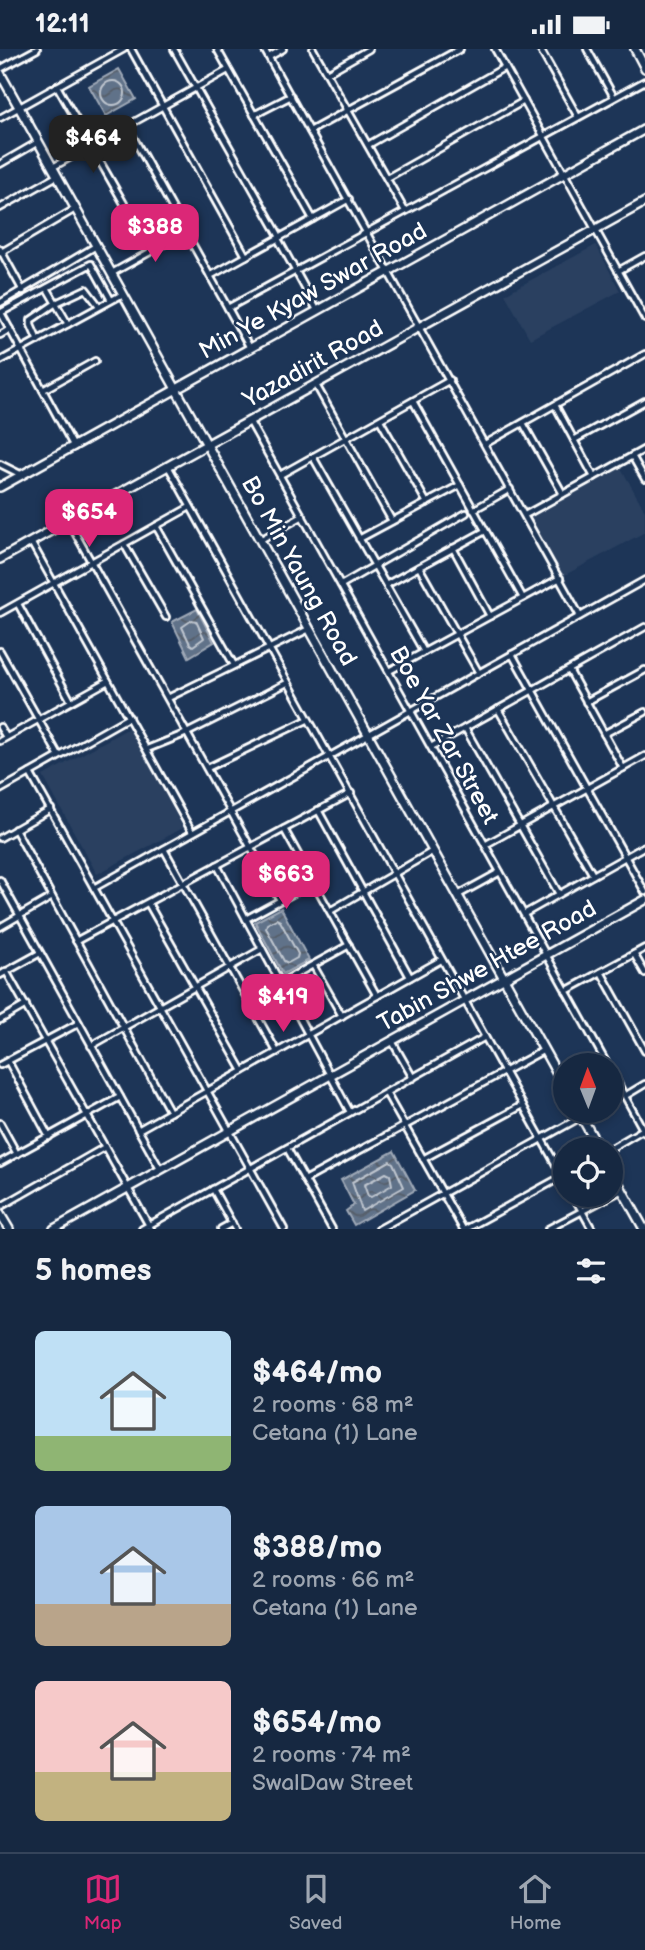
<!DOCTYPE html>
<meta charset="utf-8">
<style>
:root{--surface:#162841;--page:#1f3048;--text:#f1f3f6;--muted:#9ea6b1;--line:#35445a;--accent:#db2777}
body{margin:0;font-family:"Balsamiq Sans",sans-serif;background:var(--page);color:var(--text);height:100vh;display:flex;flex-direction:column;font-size:26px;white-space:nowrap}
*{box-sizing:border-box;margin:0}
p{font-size:23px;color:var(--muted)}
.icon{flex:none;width:38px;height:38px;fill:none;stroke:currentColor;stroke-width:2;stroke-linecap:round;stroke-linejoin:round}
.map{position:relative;height:1180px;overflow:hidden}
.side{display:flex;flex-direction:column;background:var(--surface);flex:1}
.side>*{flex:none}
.needle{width:46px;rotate:359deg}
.controls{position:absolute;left:553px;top:1004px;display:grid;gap:14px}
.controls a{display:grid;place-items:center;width:70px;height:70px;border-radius:50%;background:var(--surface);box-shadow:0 4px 10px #0003,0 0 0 2px var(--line);font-size:35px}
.price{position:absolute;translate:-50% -60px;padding:0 16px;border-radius:14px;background:var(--accent);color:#fff;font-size:23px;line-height:46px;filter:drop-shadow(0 2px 4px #0008)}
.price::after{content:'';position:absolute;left:50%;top:42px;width:21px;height:16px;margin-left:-10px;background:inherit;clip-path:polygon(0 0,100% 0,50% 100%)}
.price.selected{background:#222;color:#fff}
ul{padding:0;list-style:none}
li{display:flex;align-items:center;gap:21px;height:175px;padding:0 35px}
li span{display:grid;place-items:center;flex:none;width:196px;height:140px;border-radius:10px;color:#555}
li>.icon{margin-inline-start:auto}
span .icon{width:84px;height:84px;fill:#fffc;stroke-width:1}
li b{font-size:30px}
h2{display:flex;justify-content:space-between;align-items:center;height:84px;padding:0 35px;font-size:30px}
.status{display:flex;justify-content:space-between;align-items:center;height:49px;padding:0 35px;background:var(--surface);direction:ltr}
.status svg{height:19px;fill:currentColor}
.tab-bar{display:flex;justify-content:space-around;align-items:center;height:98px;border-top:2px solid var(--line);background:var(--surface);font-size:19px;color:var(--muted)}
.tab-bar a{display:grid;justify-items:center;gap:4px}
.tab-bar .selected{color:var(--accent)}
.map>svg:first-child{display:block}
.built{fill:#2a4161}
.water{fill:url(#water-waves);stroke:#a0aab8;stroke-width:2}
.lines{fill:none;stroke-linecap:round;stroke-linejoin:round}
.shore{stroke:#c0c7d0;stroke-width:2}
.street-casing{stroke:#fff;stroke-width:10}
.secondary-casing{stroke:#fff;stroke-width:12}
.street{stroke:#1d3557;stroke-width:4.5}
.secondary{stroke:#1d3557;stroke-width:7}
.labels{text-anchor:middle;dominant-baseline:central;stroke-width:5;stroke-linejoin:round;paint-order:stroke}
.street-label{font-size:24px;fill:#fff;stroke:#1d3557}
</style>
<div class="status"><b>12:11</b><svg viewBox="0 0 49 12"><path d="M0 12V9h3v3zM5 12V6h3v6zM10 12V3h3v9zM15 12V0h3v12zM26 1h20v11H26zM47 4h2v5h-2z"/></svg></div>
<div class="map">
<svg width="645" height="1180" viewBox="0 0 645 1180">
<defs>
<pattern id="water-waves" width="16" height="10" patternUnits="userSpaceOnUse" patternTransform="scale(1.75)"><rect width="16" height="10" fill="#617289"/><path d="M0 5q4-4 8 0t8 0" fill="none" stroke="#555d67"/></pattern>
</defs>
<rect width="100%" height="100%" fill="#1d3557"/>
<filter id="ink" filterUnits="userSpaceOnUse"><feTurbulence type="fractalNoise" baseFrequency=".0143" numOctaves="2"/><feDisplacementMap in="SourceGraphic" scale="14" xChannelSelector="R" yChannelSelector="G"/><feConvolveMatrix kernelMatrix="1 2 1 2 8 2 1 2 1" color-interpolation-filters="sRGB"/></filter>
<g filter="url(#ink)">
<g class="built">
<polygon points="596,196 620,242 530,290 505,245"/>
<polygon points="621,419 645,462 645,483 563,527 531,469"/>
<polygon points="129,679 183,779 97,825 43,727"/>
</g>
<g class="water">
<polygon points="119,20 136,50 106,67 89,37"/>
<polygon points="197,560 214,593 189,608 172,573"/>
<polygon points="281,859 309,911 283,925 255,873"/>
<polygon points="394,1102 415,1141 354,1176 346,1162 354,1156 341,1131"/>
</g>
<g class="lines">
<g class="shore">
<circle cx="113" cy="44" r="12"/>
<polygon points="192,571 196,572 204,589 193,597 190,595 182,578"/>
<polygon points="276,870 280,872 298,905 297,909 288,914 284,912 266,879 267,875"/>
<polygon points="390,1112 393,1114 404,1138 362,1162 352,1133"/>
<polygon points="386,1124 390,1126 392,1136 371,1148 368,1147 364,1136"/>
</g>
<defs>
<g id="street">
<polyline points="131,0 246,207"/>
<polyline points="174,0 280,188"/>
<polyline points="217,0 313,170"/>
<polyline points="264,0 580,567"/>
<polyline points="313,0 405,162"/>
<polyline points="495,0 645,270"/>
<polyline points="540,0 578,68"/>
<polyline points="587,0 614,48"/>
<polyline points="269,8 283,0"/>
<polyline points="0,20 37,0"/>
<polyline points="327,24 369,0"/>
<polyline points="57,37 151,202"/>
<polyline points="254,66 291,47"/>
<polyline points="0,69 124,0"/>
<polyline points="127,77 250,299"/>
<polyline points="310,82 460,0"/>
<polyline points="368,96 505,18"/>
<polyline points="0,115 38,93"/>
<polyline points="53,118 228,21"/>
<polyline points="387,129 524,52"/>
<polyline points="0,159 57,127"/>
<polyline points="278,190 317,261"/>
<polyline points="0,200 23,242"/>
<polyline points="0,204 75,160"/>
<polyline points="618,222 645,207"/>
<polyline points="112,224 186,183"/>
<polyline points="210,227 349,150"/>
<polyline points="47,239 68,275"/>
<polyline points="0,254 96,197"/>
<polyline points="228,259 645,32"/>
<polyline points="0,264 91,215 111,251"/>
<polyline points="1,264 74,398"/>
<polyline points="0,286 10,280"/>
<polyline points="38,292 31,276 31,271 56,254 86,240 99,257"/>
<polyline points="0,312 123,245"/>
<polyline points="316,336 392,472"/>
<polyline points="43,341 95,312"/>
<polyline points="413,352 523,549"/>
<polyline points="555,356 594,428"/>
<polyline points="380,371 427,454"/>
<polyline points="250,373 608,1017"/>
<polyline points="523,374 563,445"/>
<polyline points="574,391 645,352"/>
<polyline points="485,395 645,305"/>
<polyline points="632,407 645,430"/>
<polyline points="313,408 424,603"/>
<polyline points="0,415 22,426"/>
<polyline points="168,417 565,1132"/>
<polyline points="280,426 450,331"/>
<polyline points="473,461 510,440"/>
<polyline points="525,466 645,400"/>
<polyline points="69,473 280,851"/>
<polyline points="156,477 234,616"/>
<polyline points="359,490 460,436"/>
<polyline points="260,491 303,467"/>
<polyline points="31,493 192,783"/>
<polyline points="124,495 166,568"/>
<polyline points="453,499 490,567"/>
<polyline points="419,518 479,624"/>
<polyline points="341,536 466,464"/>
<polyline points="386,536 485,482"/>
<polyline points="18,555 71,652"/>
<polyline points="0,564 190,458"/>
<polyline points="0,602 59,707"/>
<polyline points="512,605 645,843"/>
<polyline points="569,621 623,719"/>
<polyline points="389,622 560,529"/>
<polyline points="168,649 309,580"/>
<polyline points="586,653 645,621"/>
<polyline points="498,660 593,826"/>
<polyline points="0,678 6,688"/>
<polyline points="465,679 559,845"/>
<polyline points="604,685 645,663"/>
<polyline points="0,692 108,632"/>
<polyline points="431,698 645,578"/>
<polyline points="147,700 187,684 287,634"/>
<polyline points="207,719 307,671"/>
<polyline points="30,724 284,1180"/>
<polyline points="0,741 129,668"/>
<polyline points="318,761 410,928"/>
<polyline points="15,780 170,1063"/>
<polyline points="284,780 377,947"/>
<polyline points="0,789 51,760"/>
<polyline points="485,796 645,707"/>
<polyline points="164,800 277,1003"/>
<polyline points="217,816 350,1063"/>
<polyline points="0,831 160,1120"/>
<polyline points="94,839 645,531"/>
<polyline points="458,846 500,823"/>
<polyline points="148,854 243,1022"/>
<polyline points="330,862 433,802"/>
<polyline points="524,865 645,797"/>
<polyline points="246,870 314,833"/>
<polyline points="0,878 52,848"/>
<polyline points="76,892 351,744"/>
<polyline points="634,905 645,924"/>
<polyline points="313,916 342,967"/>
<polyline points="6,922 151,1180"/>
<polyline points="601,923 645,1002"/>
<polyline points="0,926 40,904"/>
<polyline points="280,934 349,896"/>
<polyline points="566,942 645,899"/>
<polyline points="0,971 26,956"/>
<polyline points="392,992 413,1029"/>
<polyline points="91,997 262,900"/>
<polyline points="8,1012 49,1088"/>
<polyline points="0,1016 79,974"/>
<polyline points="611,1022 645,1084"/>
<polyline points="386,1044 463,1180"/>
<polyline points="625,1047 645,1035"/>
<polyline points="0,1074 17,1105"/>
<polyline points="138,1081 441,911"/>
<polyline points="287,1099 332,1180"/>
<polyline points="608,1101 644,1080"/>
<polyline points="423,1110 523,1056"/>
<polyline points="0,1114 120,1048"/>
<polyline points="305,1131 544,1001"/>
<polyline points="213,1140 235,1180"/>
<polyline points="573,1146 592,1180"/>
<polyline points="0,1158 105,1098"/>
<polyline points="142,1180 485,988"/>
<polyline points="221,1180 232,1174"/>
<polyline points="379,1180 581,1068"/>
<polyline points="466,1180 563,1127"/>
<polyline points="548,1180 622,1141"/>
</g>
<g id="secondary">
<polyline points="635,0 645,19"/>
<polyline points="0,24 565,1039"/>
<polyline points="0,438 645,80"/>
<polyline points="0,510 645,153"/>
<polyline points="578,1062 600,1101"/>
<polyline points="611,1121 644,1180"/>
<polyline points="0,1165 9,1180"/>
<polyline points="54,1180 645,851"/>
</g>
</defs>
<use href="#street" class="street-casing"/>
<use href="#secondary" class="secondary-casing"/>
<use href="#street" class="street"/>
<use href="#secondary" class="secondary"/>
</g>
</g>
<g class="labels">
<g class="street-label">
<text transform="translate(313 242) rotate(-29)">Min Ye Kyaw Swar Road</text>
<text transform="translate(313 315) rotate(-29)">Yazadirit Road</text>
<text transform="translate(299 522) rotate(61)">Bo Min Yaung Road</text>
<text transform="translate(444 686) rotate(61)">Boe Yar Zar Street</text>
<text transform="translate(487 917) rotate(-29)">Tabin Shwe Htee Road</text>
</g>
</g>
</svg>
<div class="controls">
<a><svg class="needle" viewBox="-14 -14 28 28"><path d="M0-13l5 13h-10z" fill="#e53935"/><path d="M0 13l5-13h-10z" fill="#9ea6b1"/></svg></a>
<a><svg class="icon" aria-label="locate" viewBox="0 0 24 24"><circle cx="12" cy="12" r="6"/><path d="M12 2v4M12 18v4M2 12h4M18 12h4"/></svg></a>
</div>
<b class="price selected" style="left:93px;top:126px">$464</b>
<b class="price" style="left:155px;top:215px">$388</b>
<b class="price" style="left:89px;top:500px">$654</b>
<b class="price" style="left:286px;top:862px">$663</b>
<b class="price" style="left:283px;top:985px">$419</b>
</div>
<section class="side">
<h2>5 homes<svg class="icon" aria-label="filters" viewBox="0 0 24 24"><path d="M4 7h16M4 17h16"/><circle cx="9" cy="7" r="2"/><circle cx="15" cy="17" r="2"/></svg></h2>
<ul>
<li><span style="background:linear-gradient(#bfe0f5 75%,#8fb573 0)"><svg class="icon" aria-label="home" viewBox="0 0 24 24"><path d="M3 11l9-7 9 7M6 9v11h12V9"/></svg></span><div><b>$464/mo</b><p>2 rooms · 68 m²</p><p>Cetana (1) Lane</p></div></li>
<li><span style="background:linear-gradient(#a9c7e8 70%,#b9a48a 0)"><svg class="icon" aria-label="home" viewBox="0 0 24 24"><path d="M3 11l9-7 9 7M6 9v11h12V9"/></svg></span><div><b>$388/mo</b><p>2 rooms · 66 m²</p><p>Cetana (1) Lane</p></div></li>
<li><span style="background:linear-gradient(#f6c9c9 65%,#c2b280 0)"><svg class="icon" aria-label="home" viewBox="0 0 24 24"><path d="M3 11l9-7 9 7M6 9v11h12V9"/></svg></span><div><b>$654/mo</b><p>2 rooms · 74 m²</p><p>SwalDaw Street</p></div></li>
</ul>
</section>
<nav class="tab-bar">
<a class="selected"><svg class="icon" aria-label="map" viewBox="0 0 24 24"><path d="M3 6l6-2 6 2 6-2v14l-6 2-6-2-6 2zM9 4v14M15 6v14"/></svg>Map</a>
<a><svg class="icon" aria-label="saved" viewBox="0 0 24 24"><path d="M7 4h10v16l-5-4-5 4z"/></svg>Saved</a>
<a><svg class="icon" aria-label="home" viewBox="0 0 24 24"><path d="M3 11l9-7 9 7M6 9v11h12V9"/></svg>Home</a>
</nav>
